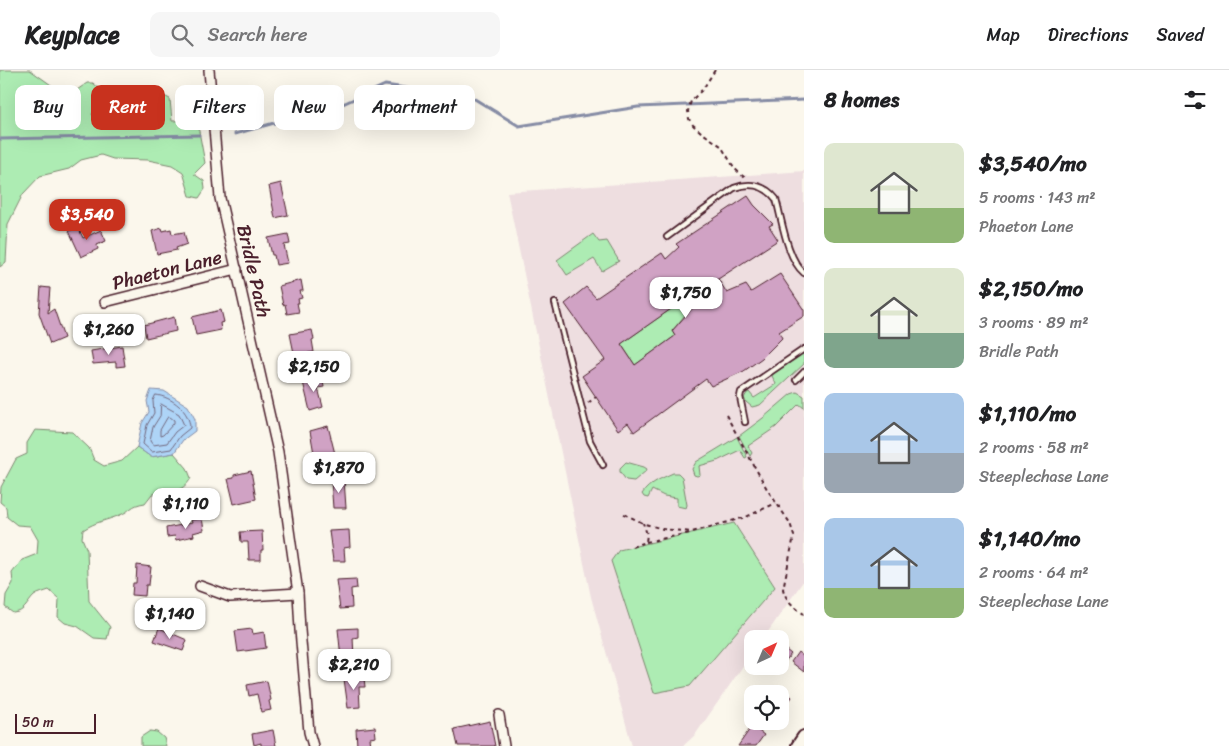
<!DOCTYPE html>
<meta charset="utf-8">
<style>
:root{--surface:#fff;--page:#f6f6f6;--text:#202124;--muted:#757577;--line:#e0e0e0;--accent:#c8321e}
body{margin:0;font-family:Sriracha,sans-serif;background:var(--page);color:var(--text);height:100vh;display:flex;flex-direction:column;font-size:19px;white-space:nowrap}
*{box-sizing:border-box;margin:0}
p{font-size:16px;color:var(--muted)}
.icon{flex:none;width:28px;height:28px;fill:none;stroke:currentColor;stroke-width:2;stroke-linecap:round;stroke-linejoin:round}
.map{position:relative;flex:1;overflow:hidden}
.drawer{display:flex;flex-direction:column;background:var(--surface);width:425px}
.drawer>*{flex:none}
.top-card{position:absolute;left:15px;top:15px;width:475px;height:45px;display:flex;gap:10px}
.needle{width:32px;rotate:44deg}
.buttons{position:absolute;left:744px;top:560px;display:grid;gap:10px}
.buttons a{display:grid;place-items:center;width:45px;height:45px;border-radius:10px;background:var(--surface);box-shadow:0 5px 20px #0002;font-size:25px}
.scale{position:absolute;left:15px;bottom:12px;width:81px;box-sizing:border-box;padding-left:5px;border:2px solid #4a1f2b;border-top:0;font-size:14px;line-height:18px;white-space:nowrap;color:#4a1f2b;-webkit-text-stroke:4px #fbf7ec;paint-order:stroke}
.price{position:absolute;translate:-50% -42px;padding:0 11px;border-radius:10px;background:#fff;color:#222;font-size:16px;line-height:32px;filter:drop-shadow(0 1px 2px #0008)}
.price::after{content:'';position:absolute;left:50%;top:30px;width:15px;height:11px;margin-left:-8px;background:inherit;clip-path:polygon(0 0,100% 0,50% 100%)}
.price.selected{background:var(--accent);color:#fff}
ul{padding:0;list-style:none}
li{display:flex;align-items:center;gap:15px;height:125px;padding:0 20px}
li span{display:grid;place-items:center;flex:none;width:140px;height:100px;border-radius:10px;color:#555}
li>.icon{margin-inline-start:auto}
span .icon{width:60px;height:60px;fill:#fffc;stroke-width:1}
li b{font-size:21px}
h2{display:flex;justify-content:space-between;align-items:center;height:60px;padding:0 20px;font-size:21px}
.pill{padding:0 18px;border-radius:10px;background:var(--surface);box-shadow:0 5px 20px #0002;font-size:18px;line-height:45px}
.pill.selected{background:var(--accent);color:#fff}
header{display:flex;align-items:center;gap:30px;box-sizing:border-box;height:70px;padding:0 25px;background:var(--surface);border-bottom:1px solid var(--line)}
header strong{font-size:24px}
nav{display:flex;gap:28px;margin-inline-start:auto;font-size:18px}
.search{width:350px;height:45px;background:var(--page);display:flex;align-items:center;gap:12px;box-sizing:border-box;padding:0 18px;border-radius:10px;color:var(--muted);font-size:19px}
main{display:flex;flex:1;min-height:0}
.map>svg:first-child{display:block}
.built{fill:#eedee0}
.green{fill:#adecb3;stroke:#7c866f}
.water{fill:#aed4f7;stroke:#868ca5}
.lines{fill:none;stroke-linecap:round;stroke-linejoin:round}
.shore{stroke:#72677d;stroke-width:1}
.stream{stroke:#868ca5;stroke-width:3}
.building{fill:#d0a2c4;stroke:#4a1f2b}
.service-casing{stroke:#4a1f2b;stroke-width:8}
.minor-casing{stroke:#4a1f2b;stroke-width:12}
.secondary-casing{stroke:#4a1f2b;stroke-width:16}
.path{stroke:#4a1f2b;stroke-width:2;stroke-dasharray:4 4;stroke-linecap:butt}
.service{stroke:#fbf7ec;stroke-width:4.5}
.minor{stroke:#fbf7ec;stroke-width:9}
.secondary{stroke:#fbf7ec;stroke-width:12}
.labels{text-anchor:middle;dominant-baseline:central;stroke-width:4.5;stroke-linejoin:round;paint-order:stroke}
.street-label{font-size:19px;fill:#4a1f2b;stroke:#fbf7ec}
</style>
<header>
<strong>Keyplace</strong>
<div class="search"><svg class="icon" aria-label="search" viewBox="0 0 24 24"><circle cx="10" cy="10" r="6"/><path d="M15 15l6 6"/></svg>Search here</div>
<nav><a>Map</a><a>Directions</a><a>Saved</a></nav>
</header>
<main>
<div class="map">
<svg width="804" height="676" viewBox="0 0 804 676">
<rect width="100%" height="100%" fill="#fbf7ec"/>
<filter id="ink" filterUnits="userSpaceOnUse"><feTurbulence type="fractalNoise" baseFrequency=".02" numOctaves="2"/><feDisplacementMap in="SourceGraphic" scale="10" xChannelSelector="R" yChannelSelector="G"/><feConvolveMatrix kernelMatrix="1 2 1 2 8 2 1 2 1" color-interpolation-filters="sRGB"/></filter>
<g filter="url(#ink)">
<polygon class="built" points="804,101 804,510 763,569 752,569 752,583 695,665 683,676 632,676 591,527 507,122"/>
<g class="green">
<path d="M0,0H30L54,17L77,20L87,13H93L101,20L102,30L92,44L95,49L106,53L128,46L152,45C157,38 153,30 158,23L170,29L172,51L191,50L198,56L205,93L194,104L204,111L205,119L199,128L190,126L183,102L172,95L148,90L113,89L101,85L81,90L69,99L40,106L23,124L8,154L6,192L0,197Z"/>
<polygon points="593,164 599,172 607,171 619,191 602,201 594,189 567,205 557,190"/>
<polygon points="678,234 685,245 672,261 675,266 635,295 621,274"/>
<polygon points="804,283 804,294 760,335 752,337 746,332 744,328 747,323 749,322 754,328 776,314 772,306 773,304"/>
<polygon points="797,322 804,326 804,338 799,334 776,357 748,376 752,383 750,386 739,366 763,348 791,324"/>
<path d="M35,360L72,362L89,378L94,390L104,396L122,391L137,377L151,387L174,383L187,398L191,408C183,423 167,423 152,424L145,433C130,435 131,441 120,445C106,451 97,451 83,460L82,468L87,480L89,531L110,557L107,569L94,568L77,556L65,553L58,547L59,529L49,520C44,522 38,523 34,526C26,534 25,542 13,543L5,537L6,525L13,513L12,503L22,490L37,484L38,470L30,456L17,455L7,447L6,437L0,432L1,417L16,389L27,384V373Z"/>
<polygon points="737,367 747,387 745,388 740,380 717,391 699,396 700,405 697,406 694,405 692,399 696,392"/>
<polygon points="626,392 644,397 647,399 646,401 634,411 626,410 620,402 620,398"/>
<path d="M673,403H678L682,407L687,435L686,438L677,436V428L664,426L652,420L648,428L644,427L642,424C649,413 662,408 673,403Z"/>
<polygon points="734,453 775,517 690,616 654,623 611,491 619,480"/>
<polygon points="150,661 157,662 164,668 166,676 141,676 141,667"/>
</g>
<polygon class="water" points="151,320 164,321 188,336 195,349 195,361 183,370 174,383 151,387 137,377 142,353 149,342 147,331"/>
<g class="lines">
<g class="shore">
<path d="M156,325C172,327 190,341 190,358L180,366L171,379L152,382L143,374L147,355L154,343L153,331Z"/>
<polygon points="161,334 179,344 184,355 175,362 167,373 153,375 150,371 153,357 160,346"/>
<polygon points="170,347 174,350 174,353 163,365 160,366 160,360 167,348"/>
</g>
<g class="stream">
<polyline points="235,64 345,33 385,15 473,28 519,56 638,37 804,30"/>
<polyline points="0,69 199,65"/>
</g>
</g>
<g class="building">
<polygon points="281,113 288,145 275,148 269,116"/>
<polygon points="748,126 754,135 773,154 769,156 778,170 715,211 714,209 621,274 635,295 675,266 672,261 718,209 727,223 746,215 751,222 780,204 804,240 804,246 779,262 782,268 762,288 744,301 711,316 706,309 634,362 628,353 618,360 582,306 605,290 565,234 586,217 596,228 662,183 666,189 679,177 676,174"/>
<polygon points="78,157 83,168 101,160 106,171 97,175 98,179 81,187 69,161"/>
<polygon points="162,158 163,161 171,159 172,164 184,162 187,174 176,178 177,180 157,184 152,161"/>
<polygon points="288,164 290,174 284,175 288,193 276,195 274,185 272,185 268,168"/>
<polygon points="301,210 303,221 300,221 302,228 298,229 299,233 297,233 299,242 287,244 285,234 283,235 279,216"/>
<polygon points="41,217 50,218 48,243 54,239 64,268 50,274 39,243"/>
<polygon points="221,240 224,252 220,253 221,260 196,265 192,247"/>
<polygon points="174,247 176,261 146,268 144,255"/>
<polygon points="312,260 314,269 312,270 314,282 308,283 310,290 298,292 296,282 294,283 290,264"/>
<polygon points="122,276 125,296 116,297 116,292 93,294 91,281"/>
<polygon points="322,307 324,317 318,318 323,337 310,341 303,312"/>
<polygon points="328,356 335,384 315,389 310,361"/>
<polygon points="251,401 256,429 234,434 228,409 234,408 234,405"/>
<polygon points="344,409 346,438 333,438 331,410"/>
<polygon points="202,448 204,460 193,463 194,466 176,470 175,466 167,467 166,458 192,453 191,450"/>
<polygon points="349,460 350,477 344,478 345,491 333,491 329,461"/>
<polygon points="262,461 263,480 261,480 261,490 249,490 248,472 241,472 240,462"/>
<polygon points="137,495 151,497 149,515 146,515 145,526 132,525 133,513 136,513"/>
<polygon points="356,509 357,518 351,519 352,538 340,539 336,510"/>
<polygon points="159,558 187,570 183,581 154,571"/>
<polygon points="358,558 358,567 353,568 354,587 341,588 338,559"/>
<polygon points="252,559 253,564 264,562 266,578 238,582 235,561"/>
<polygon points="780,575 791,584 780,598"/>
<polygon points="798,582 804,587 804,602 791,592"/>
<polygon points="364,608 365,617 359,617 360,637 348,638 344,609"/>
<polygon points="267,611 271,630 269,631 271,640 261,642 257,624 249,626 247,615"/>
<polygon points="780,618 792,627 780,643"/>
<polygon points="490,651 495,676 458,676 454,659"/>
<polygon points="752,656 764,665 756,676 738,676"/>
<polygon points="375,657 376,667 370,668 371,676 357,676 356,659"/>
<polygon points="273,660 276,676 261,676 261,673 254,675 252,664"/>
</g>
<g class="lines">
<defs>
<g id="service">
<path d="M667,167L734,118C750,112 765,115 776,129C782,150 787,189 804,203"/>
<polyline points="555,233 590,371 603,395"/>
<polyline points="796,310 804,302"/>
<polyline points="745,352 740,327 741,322 804,279"/>
</g>
<g id="minor">
<polyline points="209,0 220,128 278,382 298,523 300,560 309,662 313,676"/>
<polyline points="105,232 237,199"/>
<polyline points="200,516 230,527 298,523"/>
<polyline points="499,645 504,676"/>
</g>
<polyline id="secondary" points="798,676 804,667"/>
</defs>
<use href="#service" class="service-casing"/>
<use href="#minor" class="minor-casing"/>
<use href="#secondary" class="secondary-casing"/>
<g class="path">
<polyline points="715,0 703,19 691,31 688,41 689,49 693,55 701,62 721,76 735,99 745,108"/>
<polyline points="588,333 596,327"/>
<path d="M726,345L767,419L790,453L794,466L783,519C786,531 794,537 804,544"/>
<polyline points="624,444 645,454 663,459 692,462 746,447 776,433"/>
<polyline points="646,472 690,463"/>
<polyline points="632,477 646,472 647,464 643,453"/>
</g>
<use href="#service" class="service"/>
<use href="#minor" class="minor"/>
<use href="#secondary" class="secondary"/>
</g>
</g>
<g class="labels">
<g class="street-label">
<text transform="translate(167 200) rotate(-14)">Phaeton Lane</text>
<text transform="translate(254 201) rotate(77)">Bridle Path</text>
</g>
</g>
</svg>
<div class="buttons">
<a><svg class="needle" viewBox="-14 -14 28 28"><path d="M0-13l5 13h-10z" fill="#e53935"/><path d="M0 13l5-13h-10z" fill="#757577"/></svg></a>
<a><svg class="icon" aria-label="locate" viewBox="0 0 24 24"><circle cx="12" cy="12" r="6"/><path d="M12 2v4M12 18v4M2 12h4M18 12h4"/></svg></a>
</div>
<div class="scale">50 m</div>
<b class="price selected" style="left:87px;top:171px">$3,540</b>
<b class="price" style="left:686px;top:249px">$1,750</b>
<b class="price" style="left:109px;top:286px">$1,260</b>
<b class="price" style="left:314px;top:323px">$2,150</b>
<b class="price" style="left:339px;top:424px">$1,870</b>
<b class="price" style="left:186px;top:460px">$1,110</b>
<b class="price" style="left:170px;top:570px">$1,140</b>
<b class="price" style="left:354px;top:621px">$2,210</b>
<div class="top-card">
<a class="pill">Buy</a>
<a class="pill selected">Rent</a>
<a class="pill">Filters</a>
<a class="pill">New</a>
<a class="pill">Apartment</a>
</div>
</div>
<section class="drawer">
<h2>8 homes<svg class="icon" aria-label="filters" viewBox="0 0 24 24"><path d="M4 7h16M4 17h16"/><circle cx="9" cy="7" r="2"/><circle cx="15" cy="17" r="2"/></svg></h2>
<ul>
<li><span style="background:linear-gradient(#dfe7d0 65%,#8fb573 0)"><svg class="icon" aria-label="home" viewBox="0 0 24 24"><path d="M3 11l9-7 9 7M6 9v11h12V9"/></svg></span><div><b>$3,540/mo</b><p>5 rooms · 143 m²</p><p>Phaeton Lane</p></div></li>
<li><span style="background:linear-gradient(#dfe7d0 65%,#7fa58c 0)"><svg class="icon" aria-label="home" viewBox="0 0 24 24"><path d="M3 11l9-7 9 7M6 9v11h12V9"/></svg></span><div><b>$2,150/mo</b><p>3 rooms · 89 m²</p><p>Bridle Path</p></div></li>
<li><span style="background:linear-gradient(#a9c7e8 60%,#9aa5b1 0)"><svg class="icon" aria-label="home" viewBox="0 0 24 24"><path d="M3 11l9-7 9 7M6 9v11h12V9"/></svg></span><div><b>$1,110/mo</b><p>2 rooms · 58 m²</p><p>Steeplechase Lane</p></div></li>
<li><span style="background:linear-gradient(#a9c7e8 70%,#8fb573 0)"><svg class="icon" aria-label="home" viewBox="0 0 24 24"><path d="M3 11l9-7 9 7M6 9v11h12V9"/></svg></span><div><b>$1,140/mo</b><p>2 rooms · 64 m²</p><p>Steeplechase Lane</p></div></li>
</ul>
</section>
</main>
